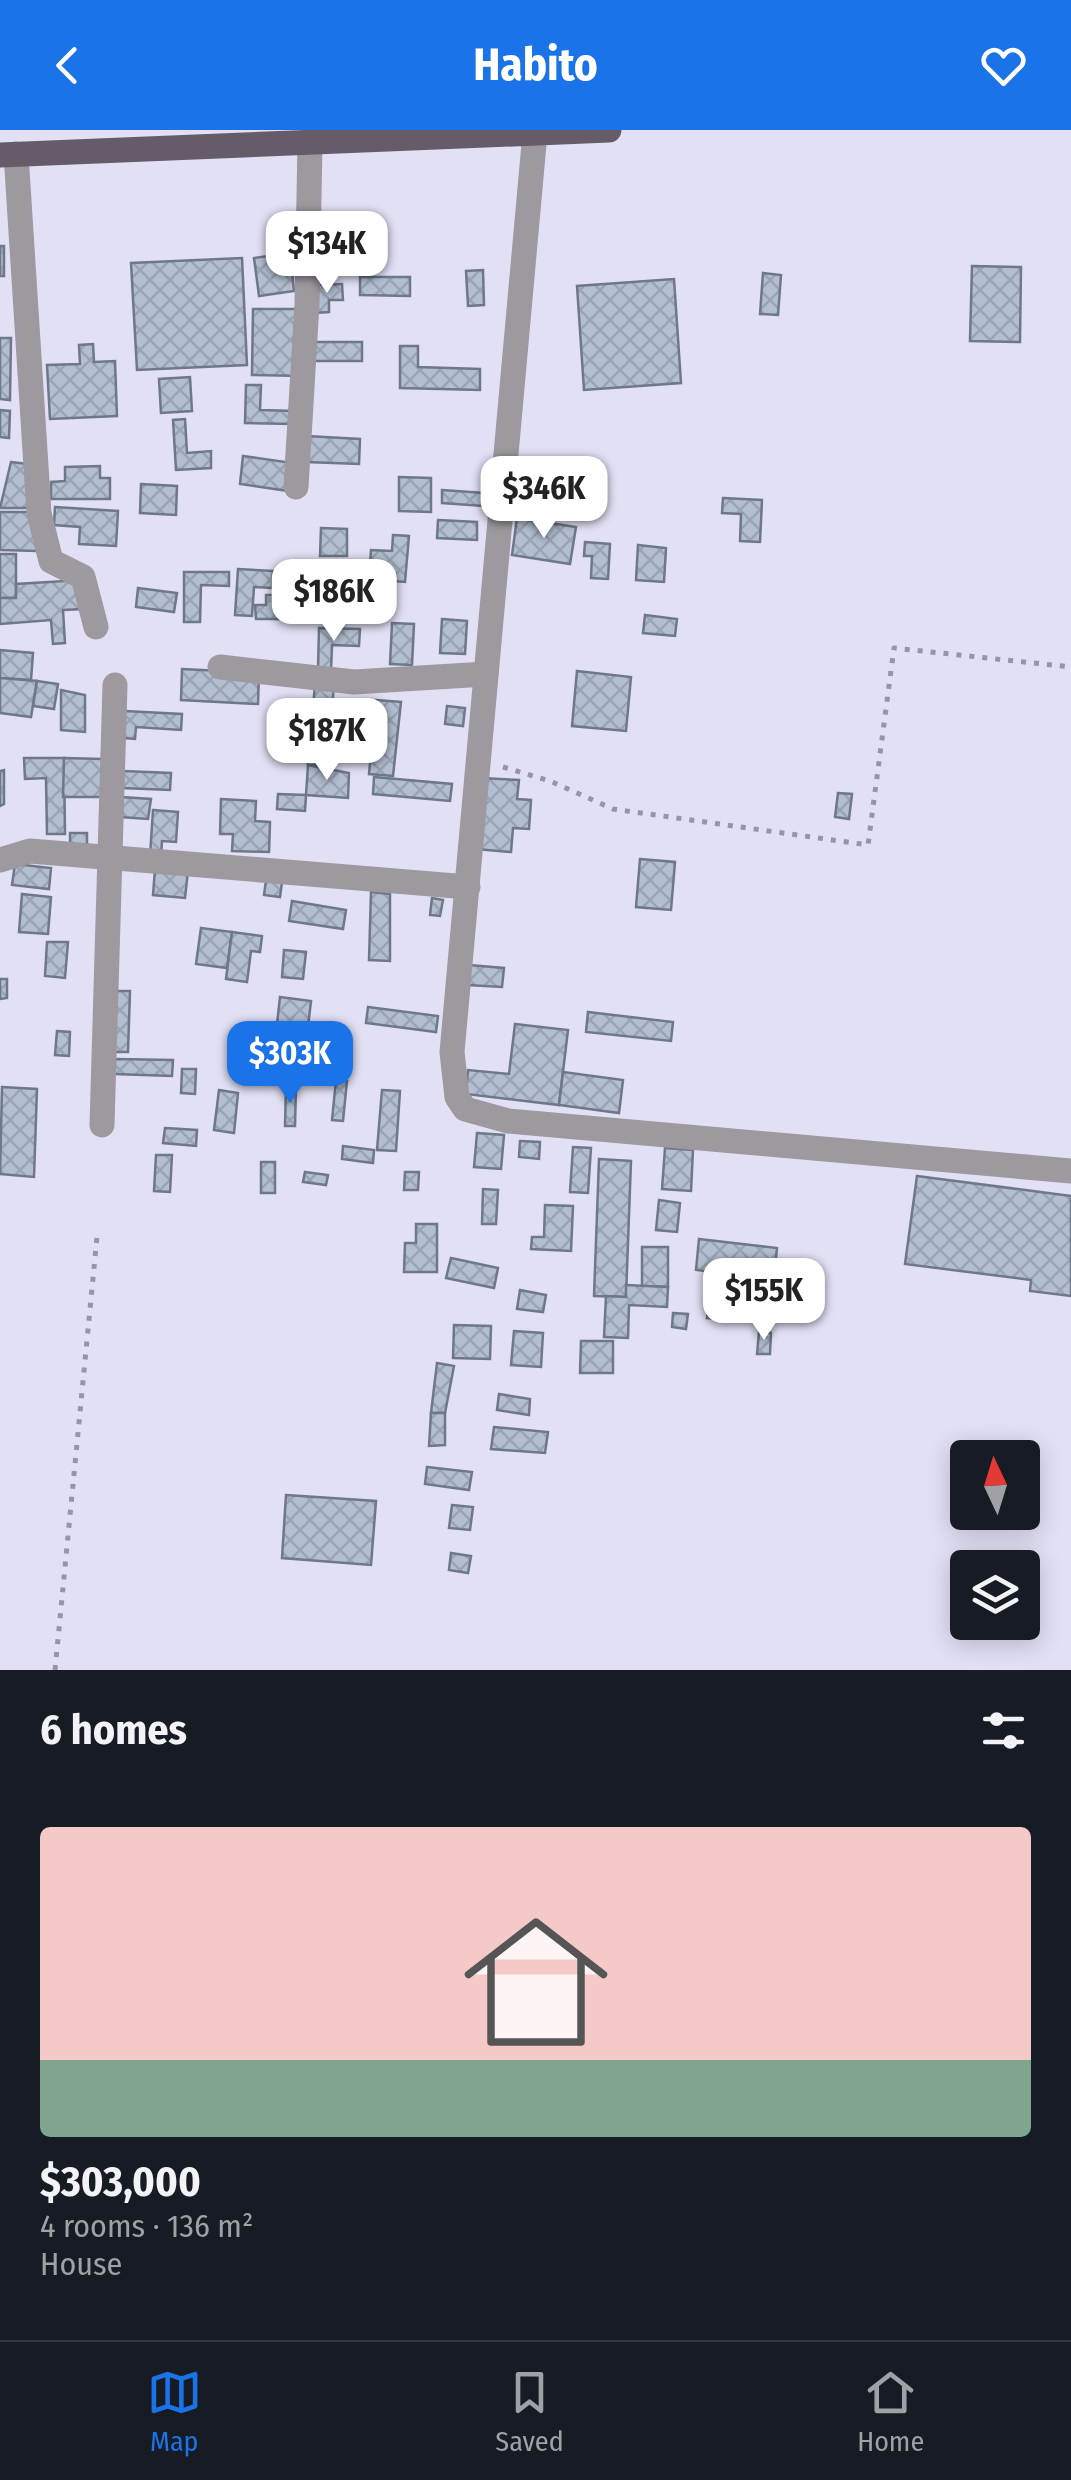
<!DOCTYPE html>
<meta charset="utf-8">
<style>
:root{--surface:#171b24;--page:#20242c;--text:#f1f3f6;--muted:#9ea1a6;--line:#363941;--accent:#1a73e8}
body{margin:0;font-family:"Fira Sans Condensed",sans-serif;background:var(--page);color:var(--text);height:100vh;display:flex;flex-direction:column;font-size:38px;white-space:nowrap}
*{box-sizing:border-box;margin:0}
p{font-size:32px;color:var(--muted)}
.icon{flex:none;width:55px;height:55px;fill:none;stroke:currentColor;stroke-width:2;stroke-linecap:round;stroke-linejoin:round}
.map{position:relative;height:1540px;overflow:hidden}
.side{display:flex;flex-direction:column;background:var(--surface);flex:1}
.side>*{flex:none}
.needle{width:65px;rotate:356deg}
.fabs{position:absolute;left:950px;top:1310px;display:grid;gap:20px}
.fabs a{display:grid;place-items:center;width:90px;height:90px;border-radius:10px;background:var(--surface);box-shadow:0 5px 25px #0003;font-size:50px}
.price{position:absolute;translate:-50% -85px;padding:0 22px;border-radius:20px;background:#fff;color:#222;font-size:32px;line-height:65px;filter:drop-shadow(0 2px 5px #0008)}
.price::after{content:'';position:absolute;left:50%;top:60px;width:30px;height:22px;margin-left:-15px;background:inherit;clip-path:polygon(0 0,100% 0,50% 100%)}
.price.selected{background:var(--accent);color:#fff}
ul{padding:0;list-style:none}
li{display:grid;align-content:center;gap:20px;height:530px;padding:0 40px}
li span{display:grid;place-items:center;height:310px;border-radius:10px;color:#555}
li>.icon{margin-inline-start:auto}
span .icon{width:180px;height:180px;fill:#fffc;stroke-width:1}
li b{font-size:42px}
h2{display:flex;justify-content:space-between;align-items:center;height:120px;padding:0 40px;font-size:42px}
header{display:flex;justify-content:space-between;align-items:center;height:130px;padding:0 40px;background:var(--accent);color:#fff;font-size:45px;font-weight:700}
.tabs{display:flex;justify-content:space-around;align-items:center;height:140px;border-top:2px solid var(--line);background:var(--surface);font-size:28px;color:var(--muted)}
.tabs a{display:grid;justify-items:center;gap:5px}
.tabs .selected{color:var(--accent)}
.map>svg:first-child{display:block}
.building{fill:url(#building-cross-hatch);stroke:#6e7889;stroke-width:2.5}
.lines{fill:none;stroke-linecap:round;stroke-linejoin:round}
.path{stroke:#9695a5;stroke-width:5;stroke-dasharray:5 8;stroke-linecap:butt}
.minor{stroke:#9e989f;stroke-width:25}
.major{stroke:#665b68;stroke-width:25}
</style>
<header><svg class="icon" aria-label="back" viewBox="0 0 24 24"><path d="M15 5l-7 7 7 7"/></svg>Habito<svg class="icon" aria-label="heart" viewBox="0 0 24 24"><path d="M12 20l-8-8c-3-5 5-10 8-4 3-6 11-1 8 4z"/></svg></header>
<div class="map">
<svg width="1071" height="1540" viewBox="0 0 1071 1540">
<defs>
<pattern id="building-cross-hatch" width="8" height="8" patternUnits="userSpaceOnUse" patternTransform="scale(2.5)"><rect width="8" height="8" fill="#b3bfd1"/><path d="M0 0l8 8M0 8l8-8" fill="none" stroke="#9aa4b4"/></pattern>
</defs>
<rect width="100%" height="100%" fill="#e2e0f5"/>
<g class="building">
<polygon points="313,108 361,110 360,121 313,119"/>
<rect x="0" y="116" width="4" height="30"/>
<polygon points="290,123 294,161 259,166 254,128"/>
<polygon points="242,128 247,235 137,240 131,133"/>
<polygon points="972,136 1021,137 1020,212 970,211"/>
<polygon points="483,140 484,175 468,176 466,141"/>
<polygon points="763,143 781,145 778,185 760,184"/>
<polygon points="360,147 410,147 410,166 360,165"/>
<polygon points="674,149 681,253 584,260 577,156"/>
<polygon points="342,154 343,170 329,170 329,182 315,183 314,155"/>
<polygon points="253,179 302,179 302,246 252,245"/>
<polygon points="0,208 11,208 10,270 0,269"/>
<rect x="312" y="212" width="50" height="19"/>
<polygon points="93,214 94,232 115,231 117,286 50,289 47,235 80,234 79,215"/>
<polygon points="400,216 418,216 418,237 480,239 480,260 400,258"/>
<polygon points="190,247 192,281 161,283 159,249"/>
<polygon points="246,255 261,255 260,280 294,281 293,294 245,293"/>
<polygon points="0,280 10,281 9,308 0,307"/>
<polygon points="185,289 187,323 211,321 211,338 176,340 173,290"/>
<polygon points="307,306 360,309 359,334 306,332"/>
<polygon points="243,326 292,333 288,361 240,354"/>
<polygon points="11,332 28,334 32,378 0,378"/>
<polygon points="525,333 576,338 572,385 521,381"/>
<polygon points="100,336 100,348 110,348 110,369 51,369 51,352 65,351 65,337"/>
<polygon points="399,347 431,348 431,382 399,381"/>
<polygon points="141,354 177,356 176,385 140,383"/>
<polygon points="442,360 484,363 483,376 442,373"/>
<polygon points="723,368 762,370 760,412 740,411 741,384 722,383"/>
<polygon points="55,377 118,381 116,416 79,414 80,397 54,395"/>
<polygon points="0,382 32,382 37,421 0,420"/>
<polygon points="517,388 576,397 570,434 512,425"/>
<polygon points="438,390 477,392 477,410 437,408"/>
<polygon points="321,398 347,399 347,426 320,426"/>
<polygon points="393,405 409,406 405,452 369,449 371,420 392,421"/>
<polygon points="585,412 610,414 608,449 591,448 592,426 584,426"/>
<polygon points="638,415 666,418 664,452 636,450"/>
<rect x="0" y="424" width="16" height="44"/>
<polygon points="317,432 332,432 332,439 357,439 359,488 319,490"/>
<polygon points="238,439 273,441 272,458 254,457 252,486 235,485"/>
<polygon points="184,442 229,442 229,456 201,455 200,492 184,492"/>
<polygon points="81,450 83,479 63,480 65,513 53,514 51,490 0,494 0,468 16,468 16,454"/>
<polygon points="138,458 177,463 174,482 136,477"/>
<polygon points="266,465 308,465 308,474 299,474 299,489 256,489 255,475 266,475"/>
<polygon points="645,485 677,489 675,506 643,503"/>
<polygon points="442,489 467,491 465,524 440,523"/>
<polygon points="392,493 414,494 412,535 390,534"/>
<polygon points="319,498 360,499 359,516 332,515 331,541 318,540"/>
<polygon points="0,520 33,523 31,550 0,548"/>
<polygon points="182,539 259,543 258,574 181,570"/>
<polygon points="577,541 631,547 626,601 572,596"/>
<polygon points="0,548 37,551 31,587 0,583"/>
<polygon points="37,551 58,554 54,579 33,576"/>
<polygon points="315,554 334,555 327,636 308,635"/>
<polygon points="61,560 85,565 85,602 61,600"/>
<polygon points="376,570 401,572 393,646 369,644"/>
<polygon points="447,576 465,578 463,596 445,594"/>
<polygon points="125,581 182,584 181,600 136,597 135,609 124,608"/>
<polygon points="24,628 64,628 65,704 47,704 46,648 25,649"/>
<polygon points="64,628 102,629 102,667 63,667"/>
<polygon points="308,635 349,643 348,668 306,665"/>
<polygon points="4,640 4,674 0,676 0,641"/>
<polygon points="123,641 171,643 170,660 122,658"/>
<polygon points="374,647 452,654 450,671 373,664"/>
<polygon points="482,648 519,650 517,669 531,670 529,699 513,698 511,722 476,719"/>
<polygon points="838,663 852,664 849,689 835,687"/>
<polygon points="278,664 306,665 305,681 277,679"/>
<polygon points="121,667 151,669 148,689 120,687"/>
<polygon points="221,669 256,671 255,691 270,692 269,722 232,721 233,704 220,704"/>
<polygon points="153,680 178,682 176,712 162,711 161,727 150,726"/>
<rect x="70" y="703" width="17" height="17"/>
<polygon points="640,729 675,732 671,780 636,777"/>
<polygon points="15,734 51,738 49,759 12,755"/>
<polygon points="155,739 188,741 185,768 153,765"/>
<polygon points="266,750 282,752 280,767 264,765"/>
<polygon points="371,762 390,764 390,831 369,830"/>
<polygon points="22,764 51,767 48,804 19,802"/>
<polygon points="432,768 443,770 440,786 430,785"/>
<polygon points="292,771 346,780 343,799 289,791"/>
<polygon points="201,798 232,802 227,838 196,834"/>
<polygon points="232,802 262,806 260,822 251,821 247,852 226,849"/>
<polygon points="47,812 68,812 65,848 45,846"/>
<polygon points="284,820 306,822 303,849 282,847"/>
<polygon points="469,835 504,838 502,857 468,855"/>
<polygon points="0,849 7,849 7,868 0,869"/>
<polygon points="114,861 130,861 128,922 112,922"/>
<polygon points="280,867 311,871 308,897 277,894"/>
<polygon points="368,877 438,886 436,902 366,893"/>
<polygon points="588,882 673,892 671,911 586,902"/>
<polygon points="515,894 568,900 559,975 466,964 468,940 509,944"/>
<polygon points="57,901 70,902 69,926 55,925"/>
<polygon points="115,929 173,930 172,946 114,944"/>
<polygon points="182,939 196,939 195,964 181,963"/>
<polygon points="563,942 623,950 619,983 559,975"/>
<polygon points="336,950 347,951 343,991 332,990"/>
<polygon points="286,956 296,956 295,996 285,996"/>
<polygon points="2,957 37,959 34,1047 0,1044"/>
<polygon points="219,960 238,963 234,1003 214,1000"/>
<polygon points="382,960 400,961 396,1021 377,1020"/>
<polygon points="165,998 197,1000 196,1016 163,1013"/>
<polygon points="477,1003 504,1005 501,1039 474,1037"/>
<polygon points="520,1011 540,1012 539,1029 519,1027"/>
<polygon points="343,1016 374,1020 373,1033 342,1029"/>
<polygon points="573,1017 591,1018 588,1063 570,1062"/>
<polygon points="665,1018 693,1020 691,1061 662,1059"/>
<polygon points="156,1025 172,1025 170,1062 154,1061"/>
<polygon points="599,1029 631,1031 626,1167 594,1166"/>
<rect x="261" y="1032" width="14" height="31"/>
<polygon points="305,1042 328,1045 326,1055 303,1052"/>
<polygon points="405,1042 419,1042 418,1060 404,1060"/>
<polygon points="917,1046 1071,1066 1071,1166 1030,1161 1031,1150 905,1134"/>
<polygon points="483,1059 498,1060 496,1094 482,1094"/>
<polygon points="659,1070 680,1073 677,1102 656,1100"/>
<polygon points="545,1075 573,1076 571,1121 531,1119 532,1107 544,1107"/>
<polygon points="416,1094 437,1094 437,1142 404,1142 405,1113 416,1113"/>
<polygon points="699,1109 777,1118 774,1149 696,1140"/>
<polygon points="642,1117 668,1117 668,1157 642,1156"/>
<polygon points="451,1128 498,1138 494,1158 446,1148"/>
<polygon points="626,1155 668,1157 667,1177 629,1175 628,1208 604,1207 606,1166 626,1167"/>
<polygon points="520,1160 546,1165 543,1182 517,1179"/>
<polygon points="709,1171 750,1175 749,1191 707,1188"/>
<polygon points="673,1183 688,1184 686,1199 672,1197"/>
<polygon points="454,1195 491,1196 490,1229 453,1228"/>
<polygon points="514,1201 543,1203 541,1237 511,1235"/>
<polygon points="759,1202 771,1203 770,1224 757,1224"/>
<polygon points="581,1211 613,1211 613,1243 580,1243"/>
<polygon points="437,1233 454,1236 445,1283 431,1283"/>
<polygon points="499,1264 530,1269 529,1285 497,1280"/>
<polygon points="431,1283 445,1283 445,1315 429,1316"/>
<polygon points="494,1297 548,1302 545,1323 491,1319"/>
<polygon points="427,1337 472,1342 469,1360 425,1354"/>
<polygon points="286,1365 376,1371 371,1435 282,1428"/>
<polygon points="452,1375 473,1377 470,1400 449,1398"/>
<polygon points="451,1423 471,1426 468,1443 449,1440"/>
</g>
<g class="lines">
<g class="path">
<polyline points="503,637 550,651 613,679 868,715 894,518 1071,537"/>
<polyline points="55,1540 97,1107"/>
</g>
<g class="minor">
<polyline points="535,3 452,922 457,967 465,979 508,991 1071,1041"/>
<polyline points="16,24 39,383 51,431 83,447 96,497"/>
<polyline points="296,357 307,174 310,13"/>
<polyline points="220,537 354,552 486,544"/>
<polyline points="0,730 30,721 468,757"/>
<polyline points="102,995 115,555"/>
</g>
<polyline class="major" points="0,25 609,0"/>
</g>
</svg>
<div class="fabs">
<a><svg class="needle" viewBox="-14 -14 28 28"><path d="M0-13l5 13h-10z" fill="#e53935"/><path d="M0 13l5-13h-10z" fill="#9ea1a6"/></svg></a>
<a><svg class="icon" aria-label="layers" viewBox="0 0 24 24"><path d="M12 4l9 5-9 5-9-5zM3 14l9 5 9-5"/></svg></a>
</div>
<b class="price" style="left:327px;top:166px">$134K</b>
<b class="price" style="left:544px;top:411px">$346K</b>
<b class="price" style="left:334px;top:514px">$186K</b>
<b class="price" style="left:327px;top:653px">$187K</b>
<b class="price selected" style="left:290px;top:976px">$303K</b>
<b class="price" style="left:764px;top:1213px">$155K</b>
</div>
<section class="side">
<h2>6 homes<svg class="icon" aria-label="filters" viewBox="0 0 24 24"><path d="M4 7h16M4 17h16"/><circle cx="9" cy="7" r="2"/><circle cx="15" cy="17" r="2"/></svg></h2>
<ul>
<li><span style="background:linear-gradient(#f6c9c9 75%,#7fa58c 0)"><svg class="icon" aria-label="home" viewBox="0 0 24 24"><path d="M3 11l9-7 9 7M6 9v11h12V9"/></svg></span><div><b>$303,000</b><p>4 rooms · 136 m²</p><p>House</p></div></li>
</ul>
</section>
<nav class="tabs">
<a class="selected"><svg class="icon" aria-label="map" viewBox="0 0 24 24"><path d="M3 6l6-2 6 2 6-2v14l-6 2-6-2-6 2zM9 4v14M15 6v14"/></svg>Map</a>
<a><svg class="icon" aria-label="saved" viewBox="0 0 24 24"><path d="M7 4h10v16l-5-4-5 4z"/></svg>Saved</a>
<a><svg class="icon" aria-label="home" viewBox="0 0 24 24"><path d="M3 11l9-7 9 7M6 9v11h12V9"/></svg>Home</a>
</nav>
